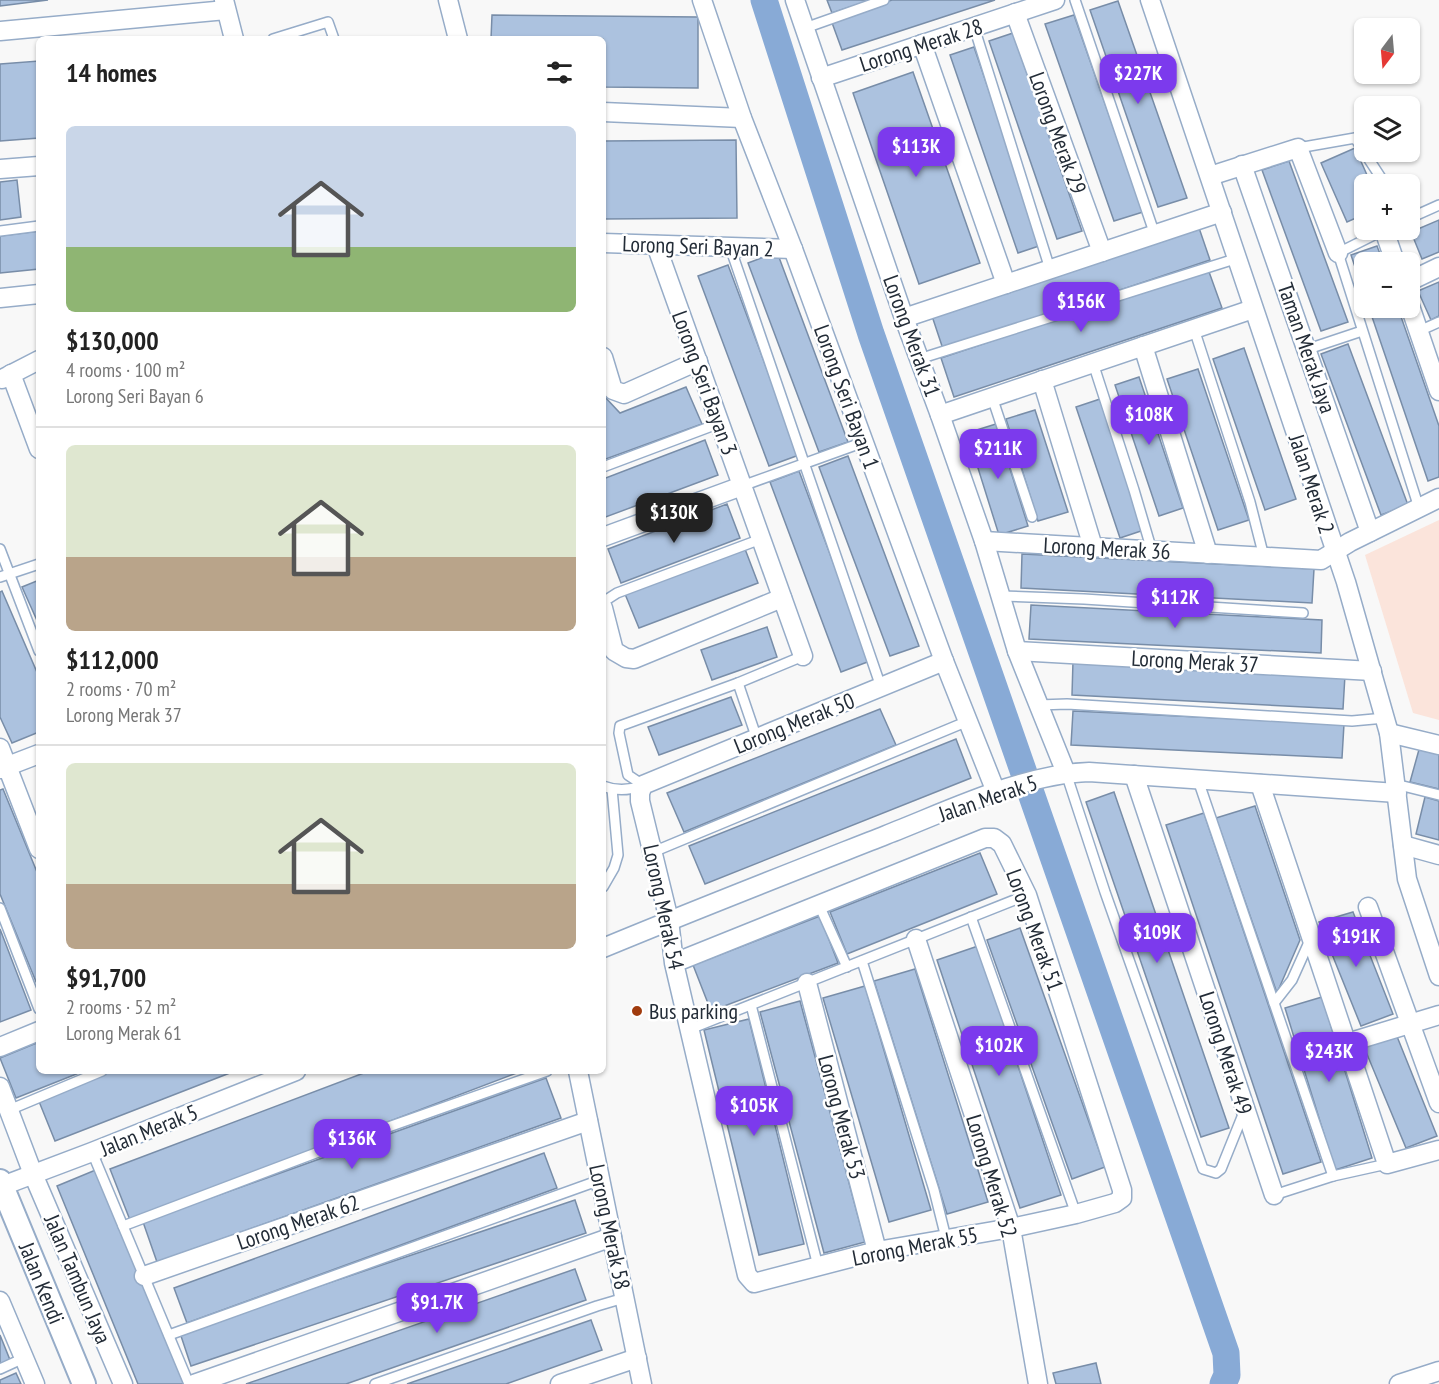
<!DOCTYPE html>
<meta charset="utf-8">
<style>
:root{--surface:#fff;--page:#f2f2f2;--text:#222;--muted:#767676;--line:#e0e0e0;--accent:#7c3aed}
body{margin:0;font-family:"PT Sans Narrow",sans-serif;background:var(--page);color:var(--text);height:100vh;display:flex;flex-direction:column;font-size:22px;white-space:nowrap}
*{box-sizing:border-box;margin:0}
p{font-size:20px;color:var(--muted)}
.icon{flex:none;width:33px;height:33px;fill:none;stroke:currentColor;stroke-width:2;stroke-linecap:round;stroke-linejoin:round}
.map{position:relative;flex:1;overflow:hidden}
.side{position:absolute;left:36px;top:36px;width:570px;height:1038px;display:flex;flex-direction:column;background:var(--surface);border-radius:9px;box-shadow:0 2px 4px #0004}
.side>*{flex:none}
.needle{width:39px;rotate:196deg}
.tools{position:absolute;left:1354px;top:18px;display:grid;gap:12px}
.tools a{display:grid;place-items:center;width:66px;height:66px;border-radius:9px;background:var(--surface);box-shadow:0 2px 4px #0004;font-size:30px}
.price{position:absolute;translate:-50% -51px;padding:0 14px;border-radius:12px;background:var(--accent);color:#fff;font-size:20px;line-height:39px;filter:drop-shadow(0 2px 3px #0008)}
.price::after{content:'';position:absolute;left:50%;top:36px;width:18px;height:14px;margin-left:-9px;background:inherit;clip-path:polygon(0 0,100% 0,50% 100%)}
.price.active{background:#222;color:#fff}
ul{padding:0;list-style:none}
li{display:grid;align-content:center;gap:12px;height:318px;padding:0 30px}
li+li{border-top:2px solid var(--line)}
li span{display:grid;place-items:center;height:186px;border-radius:9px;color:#555}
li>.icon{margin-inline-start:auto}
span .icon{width:108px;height:108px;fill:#fffc;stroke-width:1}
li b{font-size:26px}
h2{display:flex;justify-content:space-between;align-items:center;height:72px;padding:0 30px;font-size:26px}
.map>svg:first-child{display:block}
.green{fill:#fbe4db}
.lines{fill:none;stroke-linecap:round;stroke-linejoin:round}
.river{stroke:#88aad6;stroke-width:27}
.building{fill:#acc2df;stroke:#788da8;stroke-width:1.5}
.service-casing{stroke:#96acc8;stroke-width:12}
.minor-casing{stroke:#96acc8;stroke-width:21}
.tertiary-casing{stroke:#96acc8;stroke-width:26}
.service{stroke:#fff;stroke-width:9}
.minor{stroke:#fff;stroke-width:18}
.tertiary{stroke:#fff;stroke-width:22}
.poi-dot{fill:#a13c0e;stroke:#fff;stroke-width:2}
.labels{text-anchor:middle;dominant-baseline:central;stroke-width:5;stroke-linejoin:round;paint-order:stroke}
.street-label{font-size:22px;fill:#232c37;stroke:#fff}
.poi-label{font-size:22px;fill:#232c37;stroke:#fff;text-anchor:start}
</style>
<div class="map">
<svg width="1439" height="1384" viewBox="0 0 1439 1384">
<rect width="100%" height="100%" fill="#f8f8f8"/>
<polygon class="green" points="1439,520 1439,720 1413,713 1365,555"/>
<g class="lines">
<polyline class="river" points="764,0 871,334 1226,1353 1227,1375 1223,1384"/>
</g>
<g class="building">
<polygon points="0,0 48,0 0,6"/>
<polygon points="827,0 871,0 832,13"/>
<polygon points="892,0 995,0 842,50 831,20"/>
<polygon points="1118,1 1187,198 1158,207 1090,10"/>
<polygon points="492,15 698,17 698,88 603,87 603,39 491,39"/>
<polygon points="1074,15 1143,212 1114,221 1045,24"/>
<polygon points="1013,33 1082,231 1057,239 989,41"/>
<polygon points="974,47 1042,245 1018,253 950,55"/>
<polygon points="39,61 39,138 0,141 0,64"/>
<polygon points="913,72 980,263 919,284 853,93"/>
<polygon points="736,140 737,218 603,219 603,141"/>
<polygon points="1355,148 1371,184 1365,184 1365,214 1347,222 1321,163"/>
<polygon points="1289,161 1348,322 1321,331 1262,170"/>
<polygon points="17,180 21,217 0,220 0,182"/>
<polygon points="1439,220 1439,252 1422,259 1411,232"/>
<polygon points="1197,222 1210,260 943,349 930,310"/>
<polygon points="39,231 39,269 0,273 0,236"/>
<polygon points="1377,246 1383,262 1365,262 1365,297 1351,255"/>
<polygon points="777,252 848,442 819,452 748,263"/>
<polygon points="728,265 799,455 769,466 698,276"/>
<polygon points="1208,269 1222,308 954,397 941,358"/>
<polygon points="1439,282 1439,316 1431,320 1418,291"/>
<polygon points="1369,308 1398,308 1439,426 1439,477 1428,481"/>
<polygon points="1348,344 1408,505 1381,515 1321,354"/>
<polygon points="1244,348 1296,499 1265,510 1213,359"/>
<polygon points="1198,369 1249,520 1218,530 1167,379"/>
<polygon points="1139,377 1183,508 1159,516 1115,385"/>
<polygon points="686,387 702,424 603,460 603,395 620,413"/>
<polygon points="1100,399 1144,530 1120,538 1076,407"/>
<polygon points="1035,410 1068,512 1038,521 1006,419"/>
<polygon points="996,424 1028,526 999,535 967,433"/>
<polygon points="705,440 718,475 603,518 603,479"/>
<polygon points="848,456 919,646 890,656 819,467"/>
<polygon points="799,471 870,661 841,672 770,482"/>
<polygon points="727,504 740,538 621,583 608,549"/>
<polygon points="745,549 758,583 639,628 625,594"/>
<polygon points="1022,554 1314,569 1312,603 1021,588"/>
<polygon points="39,580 39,625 22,587"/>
<polygon points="2,591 39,677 39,732 12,743 0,717 0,592"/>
<polygon points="1031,605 1322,620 1321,653 1029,639"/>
<polygon points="767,627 777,657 712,680 701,650"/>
<polygon points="1073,661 1345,675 1343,709 1072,695"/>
<polygon points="731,697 742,725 659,755 648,727"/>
<polygon points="880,709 896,745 684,832 667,793"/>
<polygon points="1073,711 1344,724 1342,758 1071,745"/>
<polygon points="956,739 971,778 705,884 689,846"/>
<polygon points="1420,746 1439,751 1439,789 1410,782"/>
<polygon points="3,789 39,877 39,989 0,894 0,790"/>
<polygon points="1114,792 1229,1128 1201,1137 1086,802"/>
<polygon points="1425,797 1439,801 1439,840 1416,834"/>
<polygon points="1255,806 1300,940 1277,993 1216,818"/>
<polygon points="1204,813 1321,1162 1283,1174 1166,825"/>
<polygon points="980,853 997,894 847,954 830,912"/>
<polygon points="1353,912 1393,1014 1361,1026 1319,922"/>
<polygon points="820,916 838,963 711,1011 693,965"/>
<polygon points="1020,928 1105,1167 1072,1179 987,940"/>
<polygon points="0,929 31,1010 0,1022"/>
<polygon points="978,946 1061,1195 1020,1208 937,960"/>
<polygon points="915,969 988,1202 947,1214 874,981"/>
<polygon points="865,986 931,1210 889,1222 823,998"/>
<polygon points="1322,997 1372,1158 1335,1170 1285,1008"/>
<polygon points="800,1001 865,1242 824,1253 760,1012"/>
<polygon points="749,1019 804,1244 759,1255 704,1030"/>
<polygon points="1396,1034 1437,1136 1406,1148 1364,1047"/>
<polygon points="39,1042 39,1071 84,1071 16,1098 0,1058"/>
<polygon points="111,1071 235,1071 55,1141 38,1099"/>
<polygon points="369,1071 522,1071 130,1220 110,1169"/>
<polygon points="546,1078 561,1118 157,1262 143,1222"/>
<polygon points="544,1153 557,1188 187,1323 174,1288"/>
<polygon points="98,1169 186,1384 138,1384 57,1186"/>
<polygon points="575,1200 586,1233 191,1366 180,1333"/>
<polygon points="575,1269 586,1300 346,1384 246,1384"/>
<polygon points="591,1320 602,1350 506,1384 407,1384"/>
<polygon points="0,1335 10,1360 0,1365"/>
<polygon points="1096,1363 1101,1384 1056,1384 1053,1373"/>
<polygon points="16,1373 21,1384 0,1384 0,1380"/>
</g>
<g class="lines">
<defs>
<g id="service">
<polyline points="1075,0 1155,235"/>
<polyline points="974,27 1050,269"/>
<polyline points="805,28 884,0"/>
<polyline points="273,39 328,22 334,39"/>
<polyline points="1298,148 1355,138 1385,184"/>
<polyline points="1410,218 1439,205"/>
<polyline points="1384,230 1338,253 1419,508"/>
<polyline points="0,231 39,226"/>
<polyline points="730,247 881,687"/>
<polyline points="1194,329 1250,502 1264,557"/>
<polyline points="1419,331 1439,322"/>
<polyline points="1308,349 1362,331"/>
<polyline points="919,359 1238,258"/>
<polyline points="1093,363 1134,490 1152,551"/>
<polyline points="992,397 1032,517"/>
<polyline points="603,467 720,423"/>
<polyline points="742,486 864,442"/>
<polyline points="0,549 39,651"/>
<polyline points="0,577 39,564"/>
<polyline points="1001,596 1084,599 1303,613"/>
<polyline points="603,602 617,593 761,539"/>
<polyline points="738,683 757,739"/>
<polyline points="1039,705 1067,704 1352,721 1385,718"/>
<polyline points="1066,773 1105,892 1203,1169 1216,1173 1221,1169 1244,1112"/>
<polyline points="1198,780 1333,1176"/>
<polyline points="1395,784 1439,795"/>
<polyline points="643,785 628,775 619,733 620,726 738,683 803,656"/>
<path d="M603,786C616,791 627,791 641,786"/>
<polyline points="653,852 968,721"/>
<polyline points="603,887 614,868 618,855 612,789"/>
<polyline points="819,905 847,967"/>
<polyline points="0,908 39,1009"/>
<polyline points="971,917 1076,1214"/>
<polyline points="862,961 934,1190 946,1238"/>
<polyline points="1274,1003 1292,980 1310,940"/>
<polyline points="751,1005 818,1266"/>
<polyline points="690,1029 1027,895"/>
<polyline points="9,1110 102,1071"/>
<polyline points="92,1152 189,1384"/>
<polyline points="1274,1195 1333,1176 1387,1164"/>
<polyline points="123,1226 329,1148 547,1071"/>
<polyline points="169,1335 600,1180"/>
<polyline points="0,1369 24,1358"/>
<polyline points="375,1384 597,1306 624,1298"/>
</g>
<g id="minor">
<polyline points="224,0 234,39"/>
<polyline points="448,0 458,39"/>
<polyline points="702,0 742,118 793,249 944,661 996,792"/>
<polyline points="795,0 904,318 940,415 984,541 1017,651 1066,773"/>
<polyline points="1150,0 1346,582 1389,733 1407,879 1439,976"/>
<polyline points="1015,13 1102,252"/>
<polyline points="0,31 226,10"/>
<polyline points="922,44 1006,284"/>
<polyline points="821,78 1055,0"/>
<polyline points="603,112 742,118"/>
<polyline points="1242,165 1370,532"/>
<polyline points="0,169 39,166"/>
<polyline points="1210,176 1298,148 1338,253"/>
<polyline points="1384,230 1395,262"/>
<polyline points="603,243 793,249"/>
<polyline points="656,245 803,656"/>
<polyline points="1410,281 1439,267"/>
<polyline points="0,298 39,294"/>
<polyline points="1410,306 1439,391"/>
<polyline points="904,318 1222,212"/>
<polyline points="1143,346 1208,554"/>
<polyline points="603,357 613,390 624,394 698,361"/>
<polyline points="11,374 39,449"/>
<polyline points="2,379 39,360"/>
<polyline points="1042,380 1093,547"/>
<polyline points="940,415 1253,309"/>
<polyline points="603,537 742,486"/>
<polyline points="984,541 1321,560 1350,542 1439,498"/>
<polyline points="603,608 614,651 626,658 634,659 782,598"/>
<polyline points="1017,651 1372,671"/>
<polyline points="1389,733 1439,745"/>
<polyline points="0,748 39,849"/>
<polyline points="0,769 39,754"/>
<polyline points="1134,775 1274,1195"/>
<polyline points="1260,784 1387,1164 1439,1150"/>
<polyline points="1403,845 1439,855"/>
<polyline points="1368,907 1439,1103"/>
<polyline points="916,939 1011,1228 1038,1384"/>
<path d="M603,948C697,909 792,872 886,835C948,811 1022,774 1089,772L1397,793"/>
<polyline points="674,963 985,838 994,838 1002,844 1027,895 1122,1190 1122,1198 1115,1203 1076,1214 1011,1228 877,1251 754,1283 747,1275 674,963 669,920 640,801 640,793 643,785 944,661"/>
<polyline points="807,983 877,1251"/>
<polyline points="1347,1043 1439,1015"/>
<polyline points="0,1047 39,1031"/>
<polyline points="578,1071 642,1384"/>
<polyline points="0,1087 33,1174 123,1384"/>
<polyline points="2,1186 92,1152 296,1071"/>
<polyline points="144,1276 588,1121"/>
<polyline points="0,1301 35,1384"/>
<polyline points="194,1384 612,1237"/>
<polyline points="560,1384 637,1358"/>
<polyline points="1399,1384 1439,1371"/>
</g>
<polyline id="tertiary" points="0,1181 84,1384"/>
</defs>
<use href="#service" class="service-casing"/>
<use href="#minor" class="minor-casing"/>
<use href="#tertiary" class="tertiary-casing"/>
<use href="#service" class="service"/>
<use href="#minor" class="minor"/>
<use href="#tertiary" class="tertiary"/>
</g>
<circle class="poi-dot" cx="637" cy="1011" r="6"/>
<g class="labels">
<g class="street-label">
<text transform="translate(921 45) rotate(-18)">Lorong Merak 28</text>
<text transform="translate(1058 133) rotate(70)">Lorong Merak 29</text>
<text transform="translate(698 246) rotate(2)">Lorong Seri Bayan 2</text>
<text transform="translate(912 336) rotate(70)">Lorong Merak 31</text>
<text transform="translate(1307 348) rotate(71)">Taman Merak Jaya</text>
<text transform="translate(705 383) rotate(70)">Lorong Seri Bayan 3</text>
<text transform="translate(847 397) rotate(70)">Lorong Seri Bayan 1</text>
<text transform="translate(1312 484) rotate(72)">Jalan Merak 2</text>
<text transform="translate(1107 548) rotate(3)">Lorong Merak 36</text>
<text transform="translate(1195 661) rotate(3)">Lorong Merak 37</text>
<text transform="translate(794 723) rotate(-22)">Lorong Merak 50</text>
<text transform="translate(988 798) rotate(-19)">Jalan Merak 5</text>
<text transform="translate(664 907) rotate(78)">Lorong Merak 54</text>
<text transform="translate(1035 930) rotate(70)">Lorong Merak 51</text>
<text transform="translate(1226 1053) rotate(72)">Lorong Merak 49</text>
<text transform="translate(842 1117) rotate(75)">Lorong Merak 53</text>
<text transform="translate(149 1130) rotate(-22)">Jalan Merak 5</text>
<text transform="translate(992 1176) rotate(73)">Lorong Merak 52</text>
<text transform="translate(298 1222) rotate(-19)">Lorong Merak 62</text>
<text transform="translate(610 1227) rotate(78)">Lorong Merak 58</text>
<text transform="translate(915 1246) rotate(-11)">Lorong Merak 55</text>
<text transform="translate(78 1279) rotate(67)">Jalan Tambun Jaya</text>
<text transform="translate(42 1283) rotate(68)">Jalan Kendi</text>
</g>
<g class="poi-label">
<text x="649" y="1011">Bus parking</text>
</g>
</g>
</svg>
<div class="tools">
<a><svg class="needle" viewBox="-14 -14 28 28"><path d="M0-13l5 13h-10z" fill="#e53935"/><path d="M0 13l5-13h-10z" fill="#767676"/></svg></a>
<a><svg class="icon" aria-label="layers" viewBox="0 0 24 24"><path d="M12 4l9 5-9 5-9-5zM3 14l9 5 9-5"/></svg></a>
<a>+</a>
<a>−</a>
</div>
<b class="price" style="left:1138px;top:105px">$227K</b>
<b class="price" style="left:916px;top:178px">$113K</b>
<b class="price" style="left:1081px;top:333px">$156K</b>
<b class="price" style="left:1149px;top:446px">$108K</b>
<b class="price" style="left:998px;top:480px">$211K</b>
<b class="price active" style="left:674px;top:544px">$130K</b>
<b class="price" style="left:1175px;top:629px">$112K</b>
<b class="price" style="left:1157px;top:964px">$109K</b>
<b class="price" style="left:1356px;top:968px">$191K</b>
<b class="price" style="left:999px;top:1077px">$102K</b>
<b class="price" style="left:1329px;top:1083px">$243K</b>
<b class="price" style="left:754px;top:1137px">$105K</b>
<b class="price" style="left:352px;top:1170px">$136K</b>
<b class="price" style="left:437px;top:1334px">$91.7K</b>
<section class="side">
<h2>14 homes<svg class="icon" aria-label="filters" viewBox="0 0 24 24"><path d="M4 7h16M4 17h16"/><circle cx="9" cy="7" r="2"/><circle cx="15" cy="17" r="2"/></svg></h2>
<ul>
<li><span style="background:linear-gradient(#c9d6e8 65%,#8fb573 0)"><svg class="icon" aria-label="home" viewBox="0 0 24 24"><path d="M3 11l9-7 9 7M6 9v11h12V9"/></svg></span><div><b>$130,000</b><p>4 rooms · 100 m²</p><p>Lorong Seri Bayan 6</p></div></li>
<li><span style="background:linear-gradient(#dfe7d0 60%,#b9a48a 0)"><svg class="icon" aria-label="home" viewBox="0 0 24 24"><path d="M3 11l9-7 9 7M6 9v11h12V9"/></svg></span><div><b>$112,000</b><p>2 rooms · 70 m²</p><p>Lorong Merak 37</p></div></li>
<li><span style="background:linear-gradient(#dfe7d0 65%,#b9a48a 0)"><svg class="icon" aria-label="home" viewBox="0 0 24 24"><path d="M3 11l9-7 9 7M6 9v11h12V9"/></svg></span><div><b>$91,700</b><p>2 rooms · 52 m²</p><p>Lorong Merak 61</p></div></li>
</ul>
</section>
</div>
